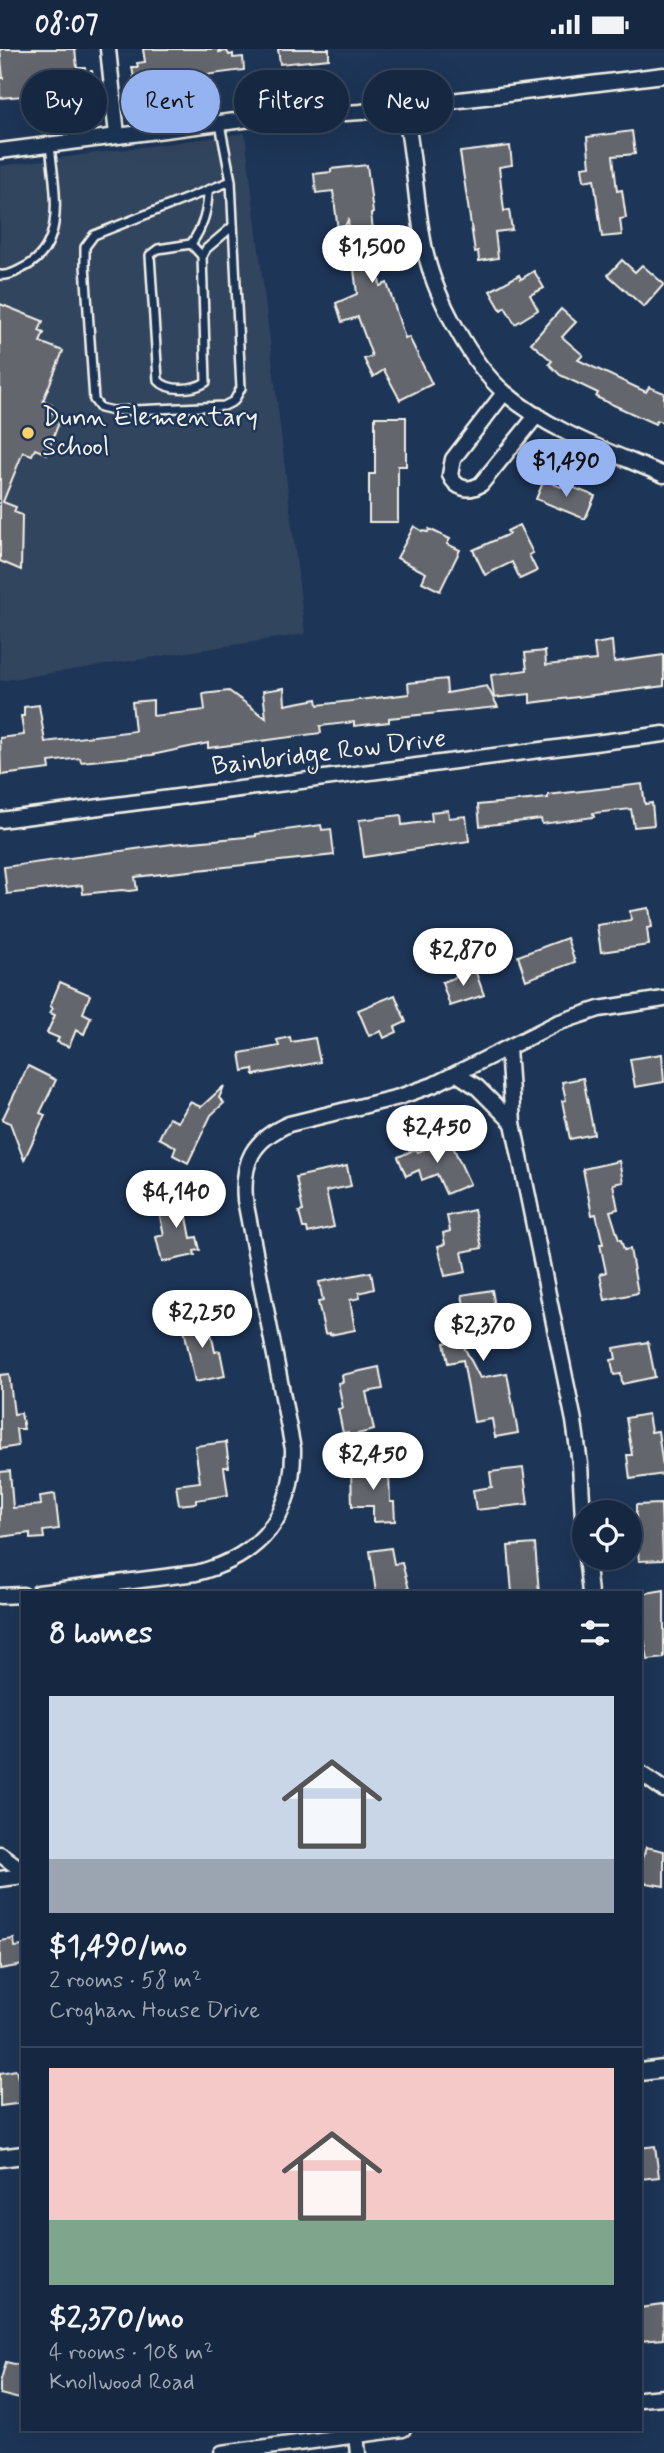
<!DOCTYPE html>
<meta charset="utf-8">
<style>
:root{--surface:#162841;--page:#1f3048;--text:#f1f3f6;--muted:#9ea6b1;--line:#35445a;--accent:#95b2f1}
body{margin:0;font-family:Mynerve,sans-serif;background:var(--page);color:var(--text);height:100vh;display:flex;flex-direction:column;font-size:26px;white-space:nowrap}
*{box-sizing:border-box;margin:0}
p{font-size:23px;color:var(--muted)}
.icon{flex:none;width:38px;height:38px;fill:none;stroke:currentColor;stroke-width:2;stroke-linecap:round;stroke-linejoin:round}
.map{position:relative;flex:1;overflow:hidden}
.drawer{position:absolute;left:21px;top:1542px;width:621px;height:840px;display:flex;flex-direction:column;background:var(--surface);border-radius:0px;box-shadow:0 7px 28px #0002,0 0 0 2px var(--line)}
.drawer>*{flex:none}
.top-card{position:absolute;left:21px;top:21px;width:623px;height:63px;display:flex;gap:14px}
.tools{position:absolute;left:572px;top:1451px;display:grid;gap:14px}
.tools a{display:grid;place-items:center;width:70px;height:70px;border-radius:50%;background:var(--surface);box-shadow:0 7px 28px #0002,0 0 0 2px var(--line);font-size:35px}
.price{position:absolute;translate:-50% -60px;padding:0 16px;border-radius:24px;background:#fff;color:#222;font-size:23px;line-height:46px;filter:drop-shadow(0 2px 4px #0008)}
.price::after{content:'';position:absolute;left:50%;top:42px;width:21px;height:16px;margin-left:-10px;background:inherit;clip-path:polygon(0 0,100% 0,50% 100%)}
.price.selected{background:var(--accent);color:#111}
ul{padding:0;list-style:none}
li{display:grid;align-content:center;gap:14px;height:371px;padding:0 28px}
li+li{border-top:2px solid var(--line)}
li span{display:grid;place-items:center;height:217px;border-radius:0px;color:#555}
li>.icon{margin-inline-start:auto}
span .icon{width:126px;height:126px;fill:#fffc;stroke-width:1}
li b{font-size:30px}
h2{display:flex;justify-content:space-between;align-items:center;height:84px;padding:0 28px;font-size:30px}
.pill{padding:0 24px;border-radius:32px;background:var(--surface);box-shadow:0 7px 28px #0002,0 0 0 2px var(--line);font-size:24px;line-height:63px}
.pill.selected{background:var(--accent);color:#111}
.status{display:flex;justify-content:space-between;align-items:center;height:49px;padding:0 35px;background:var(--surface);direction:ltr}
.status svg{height:19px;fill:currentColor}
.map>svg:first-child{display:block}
.built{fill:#32445e}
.building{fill:#63666d;stroke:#f4f1e8;stroke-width:2}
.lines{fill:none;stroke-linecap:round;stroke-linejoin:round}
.service-casing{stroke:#f4f1e8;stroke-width:12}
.minor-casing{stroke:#f4f1e8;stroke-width:19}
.tertiary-casing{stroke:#f4f1e8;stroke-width:21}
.service{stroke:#1d3557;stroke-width:7}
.minor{stroke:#1d3557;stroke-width:14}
.tertiary{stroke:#1d3557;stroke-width:16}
.poi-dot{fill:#ffd166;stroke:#1d3557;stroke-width:2.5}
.labels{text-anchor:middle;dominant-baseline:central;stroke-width:5;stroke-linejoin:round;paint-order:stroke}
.poi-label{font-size:26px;fill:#f4f1e8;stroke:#1d3557;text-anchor:start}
.street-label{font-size:26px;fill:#f4f1e8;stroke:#1d3557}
</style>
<div class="status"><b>08:07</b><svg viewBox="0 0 49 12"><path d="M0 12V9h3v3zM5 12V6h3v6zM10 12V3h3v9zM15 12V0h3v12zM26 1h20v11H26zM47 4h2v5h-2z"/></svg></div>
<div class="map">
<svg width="664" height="2404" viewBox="0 0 664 2404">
<rect width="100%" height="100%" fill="#1d3557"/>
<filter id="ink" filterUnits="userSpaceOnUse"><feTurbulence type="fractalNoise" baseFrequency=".0143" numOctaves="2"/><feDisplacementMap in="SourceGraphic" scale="14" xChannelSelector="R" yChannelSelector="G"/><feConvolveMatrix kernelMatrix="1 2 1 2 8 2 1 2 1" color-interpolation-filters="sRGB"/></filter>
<g filter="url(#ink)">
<polygon class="built" points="245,84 305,585 0,632 0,117"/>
<g class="building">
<polygon points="0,0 75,0 77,19 85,19 86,22 92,22 94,36 79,38 80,40 71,43 0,49 0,29 3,29"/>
<polygon points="143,0 219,0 219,3 227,2 229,6 233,5 233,9 243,8 244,21 135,35 132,18 138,18 137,14 145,13"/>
<polygon points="278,0 329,0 329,10 280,15"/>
<polygon points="632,82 635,105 613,107 617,142 622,141 626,169 620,170 622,186 602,188 594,130 584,132 582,118 590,117 587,88"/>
<polygon points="510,97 512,116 499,118 504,162 509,161 512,181 495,183 498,209 479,212 478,202 475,203 460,103"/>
<polygon points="367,116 373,164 371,165 380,237 387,234 405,289 409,288 432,335 400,351 384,321 373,328 364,310 372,307 358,268 342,273 336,254 357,245 348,171 339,189 333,142 316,144 314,125 331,123 331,120"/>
<polygon points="622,211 635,223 642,216 664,235 644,258 608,226"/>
<polygon points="534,222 544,239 530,246 538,261 515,275 505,258 501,261 490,242 519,226 521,230"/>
<polygon points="0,255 43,272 39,282 44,284 40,293 63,302 43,352 52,355 49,362 61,368 47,405 35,400 32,406 23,403 3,453 16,458 14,463 22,466 21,521 0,512"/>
<polygon points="561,260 576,273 562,288 583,306 578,311 646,343 649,338 664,344 664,374 657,371 655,375 596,348 598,344 560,326 549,315 552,312 531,294"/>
<polygon points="375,368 406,368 406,417 398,417 398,473 369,473 369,425 375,425"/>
<polygon points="544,431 561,438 562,434 595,447 585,470 536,450"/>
<polygon points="519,476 533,504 529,506 537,522 520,530 512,513 485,526 473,501 509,485 507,482"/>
<polygon points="414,477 422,482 428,483 429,480 450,490 447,495 460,501 440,542 422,533 426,524 397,509"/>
<polygon points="612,592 614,613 664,606 664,637 530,654 530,645 494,649 491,626 527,621 525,604 545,602 546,616 596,611 594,595"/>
<polygon points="446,630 447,644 487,637 498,658 389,669 389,673 354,677 354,673 320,677 321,684 208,699 208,694 152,706 81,713 80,709 49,713 50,720 1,726 0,689 24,686 21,667 24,667 24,658 39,656 45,693 135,682 132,653 153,651 153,667 205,661 203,645 229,642 266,669 263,642 284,639 285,656 317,650 318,656 409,645 408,634"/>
<polygon points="642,735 645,755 652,754 654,776 634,778 631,760 593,764 594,768 542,775 541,770 480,777 478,756 548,749 548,746"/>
<polygon points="448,761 449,769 466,767 469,792 364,808 359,771 401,766 402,776 432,772 431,763"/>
<polygon points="321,776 322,781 331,780 334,806 135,828 137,841 129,842 122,841 83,845 82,836 7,845 4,818 172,795 256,787 256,785"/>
<polygon points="649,859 652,878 647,879 649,896 601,903 597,876 631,871 630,862"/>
<polygon points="567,889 575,913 526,931 518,907"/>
<polygon points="475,921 484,946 450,957 442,933"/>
<polygon points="60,933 90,946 83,964 91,968 84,985 76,981 69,998 57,993 59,989 47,984 55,966 50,964 53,959 50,957"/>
<polygon points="395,946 406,973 395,978 397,983 384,989 381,982 369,987 358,961"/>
<polygon points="290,988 291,993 315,989 320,1013 254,1026 253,1020 243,1022 240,1004 279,997 277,991"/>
<polygon points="662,1005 664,1033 635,1038 630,1010"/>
<polygon points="28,1017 56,1031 40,1064 45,1066 24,1111 10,1074 2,1071"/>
<polygon points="583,1029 594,1085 570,1090 562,1052 566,1051 562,1033"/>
<polygon points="224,1037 219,1049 224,1054 211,1066 188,1114 173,1106 176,1098 159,1089 169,1069 178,1073 190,1053 201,1058"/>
<polygon points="449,1089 470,1135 446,1145 437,1125 422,1131 419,1121 406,1127 398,1108 416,1100 418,1103"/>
<polygon points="619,1112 623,1133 613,1135 618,1160 610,1162 619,1191 621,1191 624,1201 630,1200 638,1244 605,1251 600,1225 606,1223 600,1195 603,1195 596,1165 592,1166 583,1120"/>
<polygon points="347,1117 351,1137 326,1142 334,1178 308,1184 307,1179 303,1179 299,1163 303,1162 296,1128"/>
<polygon points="189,1147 192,1161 186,1163 191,1189 197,1188 200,1201 194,1202 195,1206 162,1213 156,1188 164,1186 157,1153"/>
<polygon points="474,1161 482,1199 462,1203 466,1223 445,1227 438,1197 445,1195 443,1184 450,1182 447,1167"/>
<polygon points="371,1223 374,1240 359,1244 360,1249 350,1251 355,1281 330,1286 330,1284 325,1285 318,1253 323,1252 319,1233"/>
<polygon points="492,1241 501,1291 464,1298 480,1329 507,1324 518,1384 495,1388 492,1370 474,1373 463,1311 448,1314 444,1294 457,1290 453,1269 466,1266 462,1246"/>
<polygon points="195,1267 196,1272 208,1269 215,1303 220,1302 225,1327 195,1333 182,1270"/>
<polygon points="648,1293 655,1328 622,1335 621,1325 614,1326 611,1311 616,1310 614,1299"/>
<polygon points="379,1318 383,1340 366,1343 374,1381 349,1387 348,1383 343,1384 338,1360 343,1359 338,1334 343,1333 342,1326"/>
<polygon points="9,1325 14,1365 21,1364 24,1380 16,1380 18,1397 0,1400 0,1326"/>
<polygon points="648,1365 651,1383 658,1382 664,1425 630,1430 627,1406 632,1406 626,1369"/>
<polygon points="226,1393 229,1418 224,1418 228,1446 196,1451 196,1454 179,1456 176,1436 200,1433 195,1397"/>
<polygon points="364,1415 381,1415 381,1424 389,1424 390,1453 394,1453 395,1472 373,1473 373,1457 352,1457 351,1419 364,1419"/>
<polygon points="523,1419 528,1455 476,1461 473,1441 492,1438 490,1423"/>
<polygon points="10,1422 13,1459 41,1456 40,1447 55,1445 59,1480 43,1482 44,1489 30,1490 30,1484 0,1488 0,1423"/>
<polygon points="661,1455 663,1511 639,1512 638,1501 633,1501 631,1477 636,1476 636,1456"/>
<polygon points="535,1495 539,1544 512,1544 508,1497"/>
<polygon points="391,1499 394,1515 402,1514 409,1540 395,1544 376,1544 370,1502"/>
<polygon points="664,1541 664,1609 648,1611 640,1568 640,1545"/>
<polygon points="646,1798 664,1802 664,1837 640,1833 640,1820"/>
<polygon points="14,1890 15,1898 23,1897 23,1916 0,1920 0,1892"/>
<polygon points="16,2021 18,2029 23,2028 23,2054 0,2057 0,2024"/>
<polygon points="655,2097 659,2128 640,2130 640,2099"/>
<polygon points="664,2256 663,2290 640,2292 640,2259"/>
<polygon points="6,2313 23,2317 23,2351 0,2345 0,2334"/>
</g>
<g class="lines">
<defs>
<g id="service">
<polyline points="220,75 231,132 241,339 234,352 224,357 113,362 100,359 94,351 85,216 85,198 94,186 231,132"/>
<path d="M191,195L202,207L206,333C194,341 168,343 158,331L150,206L158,200L191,195C203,178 208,162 208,141"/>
<polyline points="202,207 206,200 233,177"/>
<path d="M0,226C8,227 14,224 21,220C69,199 54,138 50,96"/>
</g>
<g id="minor">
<polyline points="108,0 117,86"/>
<path d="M404,58C415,107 415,157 426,206C436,248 471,315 504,343C549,382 610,403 664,426"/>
<polyline points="0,102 251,70 361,63 664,26"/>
<path d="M504,344L453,410L450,426C456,440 469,443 481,435L537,366"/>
<polyline points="0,771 664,685"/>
<polyline points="508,999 513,1074 574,1372 580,1415 584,1487"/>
<polyline points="457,1025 477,1038 513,1074"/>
<polyline points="586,1508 590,1544"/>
<path d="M38,1544L196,1524C260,1508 294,1467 293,1400L245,1151C242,1113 252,1091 289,1075L399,1048L433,1036L557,974L599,960L664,950"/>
<polyline points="0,1547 23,1546"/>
<polyline points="640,1724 664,1741"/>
<polyline points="0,1805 23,1822"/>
<polyline points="0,1830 23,1827"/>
<polyline points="640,2350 664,2348"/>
<polyline points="356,2387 358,2404"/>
<polyline points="222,2404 403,2380"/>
</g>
<g id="tertiary">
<polyline points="640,2023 664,2020"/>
<polyline points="0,2109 23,2106"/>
</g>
</defs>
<use href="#service" class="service-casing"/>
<use href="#minor" class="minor-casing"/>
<use href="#tertiary" class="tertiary-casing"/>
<use href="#service" class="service"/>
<use href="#minor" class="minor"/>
<use href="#tertiary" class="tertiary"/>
</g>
</g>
<circle class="poi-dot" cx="28" cy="384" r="7"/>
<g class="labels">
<g class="poi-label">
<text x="42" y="369">Dunn Elementary<tspan x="42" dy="30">School</tspan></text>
</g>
<g class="street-label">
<text transform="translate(329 704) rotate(-7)">Bainbridge Row Drive</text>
</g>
</g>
</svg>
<div class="tools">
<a><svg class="icon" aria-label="locate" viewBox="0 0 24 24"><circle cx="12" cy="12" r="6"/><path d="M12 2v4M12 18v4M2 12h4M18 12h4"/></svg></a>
</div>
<b class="price" style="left:372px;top:236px">$1,500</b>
<b class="price selected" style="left:566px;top:450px">$1,490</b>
<b class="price" style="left:463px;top:939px">$2,870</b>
<b class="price" style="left:437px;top:1116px">$2,450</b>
<b class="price" style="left:176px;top:1181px">$4,140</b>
<b class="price" style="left:202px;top:1301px">$2,250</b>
<b class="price" style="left:483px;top:1314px">$2,370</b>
<b class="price" style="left:373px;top:1443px">$2,450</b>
<div class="top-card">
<a class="pill">Buy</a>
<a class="pill selected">Rent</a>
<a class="pill">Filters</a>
<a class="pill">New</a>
</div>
<section class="drawer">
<h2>8 homes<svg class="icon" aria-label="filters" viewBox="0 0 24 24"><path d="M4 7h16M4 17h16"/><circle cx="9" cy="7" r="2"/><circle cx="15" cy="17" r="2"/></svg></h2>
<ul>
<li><span style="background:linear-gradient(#c9d6e8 75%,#9aa5b1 0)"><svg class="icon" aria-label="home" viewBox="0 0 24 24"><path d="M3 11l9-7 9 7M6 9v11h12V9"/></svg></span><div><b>$1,490/mo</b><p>2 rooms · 58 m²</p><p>Croghan House Drive</p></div></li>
<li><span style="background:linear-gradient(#f6c9c9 70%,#7fa58c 0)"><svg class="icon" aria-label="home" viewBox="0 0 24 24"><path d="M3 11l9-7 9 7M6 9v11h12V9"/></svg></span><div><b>$2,370/mo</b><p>4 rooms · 108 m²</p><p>Knollwood Road</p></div></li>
</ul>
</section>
</div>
